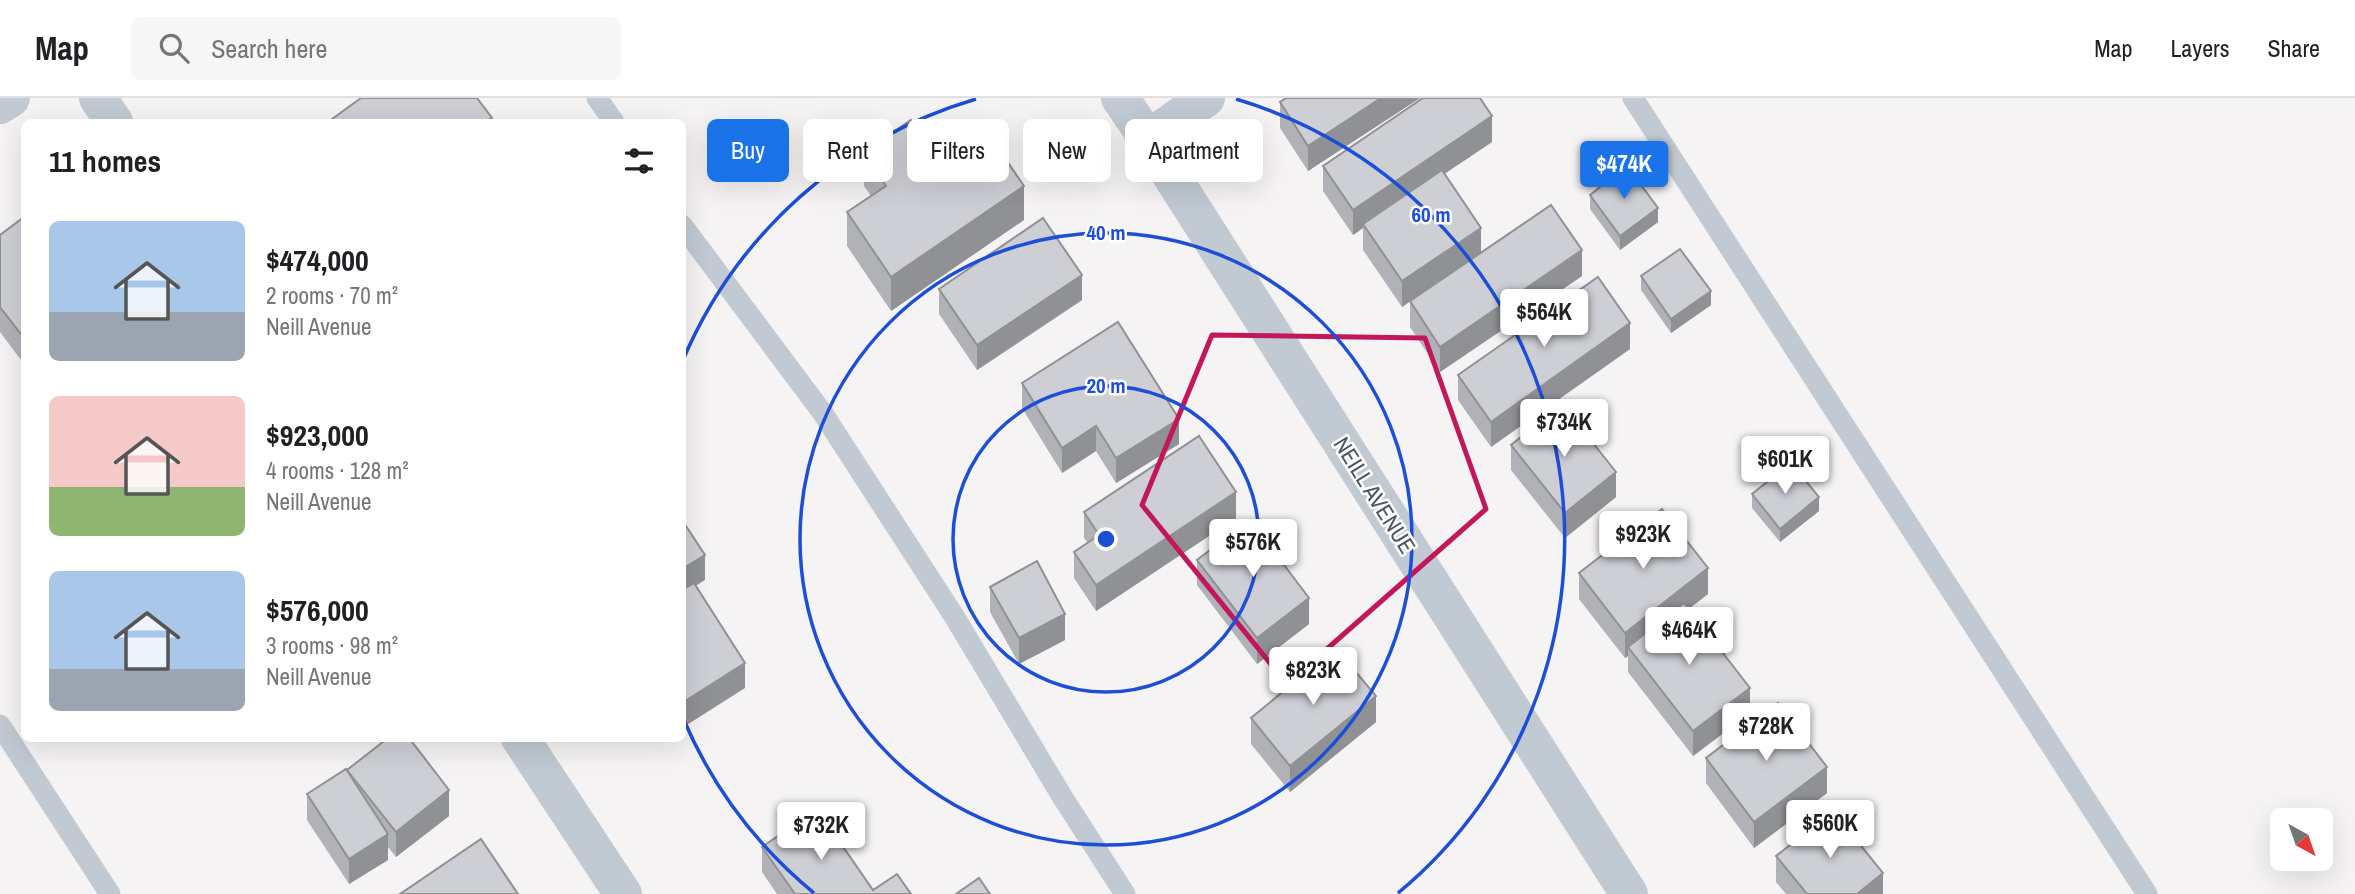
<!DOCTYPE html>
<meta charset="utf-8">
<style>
:root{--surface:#fff;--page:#f6f6f6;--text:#202124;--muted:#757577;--line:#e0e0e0;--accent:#1a73e8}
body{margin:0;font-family:"Archivo Narrow",sans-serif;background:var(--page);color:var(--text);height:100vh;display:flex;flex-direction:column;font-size:26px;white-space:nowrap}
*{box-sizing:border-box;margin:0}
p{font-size:23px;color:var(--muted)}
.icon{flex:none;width:38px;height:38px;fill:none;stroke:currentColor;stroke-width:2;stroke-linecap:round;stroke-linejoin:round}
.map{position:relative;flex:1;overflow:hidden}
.sheet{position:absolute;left:21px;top:21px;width:665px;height:623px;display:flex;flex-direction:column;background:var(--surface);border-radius:10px;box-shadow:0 7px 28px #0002}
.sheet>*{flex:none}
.guide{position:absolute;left:707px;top:21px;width:665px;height:63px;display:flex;gap:14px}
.needle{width:46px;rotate:140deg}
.tools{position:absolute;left:2270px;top:710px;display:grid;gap:14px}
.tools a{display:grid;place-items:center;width:63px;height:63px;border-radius:10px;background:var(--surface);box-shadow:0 7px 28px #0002;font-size:35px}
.price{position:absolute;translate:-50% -60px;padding:0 16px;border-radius:7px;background:#fff;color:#222;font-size:23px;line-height:46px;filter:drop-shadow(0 2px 4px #0008)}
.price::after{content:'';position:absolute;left:50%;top:42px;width:21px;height:16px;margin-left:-10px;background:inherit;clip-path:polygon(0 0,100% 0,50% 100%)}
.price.on{background:var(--accent);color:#fff}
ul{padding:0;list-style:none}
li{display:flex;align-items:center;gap:21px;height:175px;padding:0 28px}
li span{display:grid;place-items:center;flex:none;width:196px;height:140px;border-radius:10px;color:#555}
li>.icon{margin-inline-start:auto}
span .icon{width:84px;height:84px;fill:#fffc;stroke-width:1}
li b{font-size:30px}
h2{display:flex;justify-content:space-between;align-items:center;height:84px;padding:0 28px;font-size:30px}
.chip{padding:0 24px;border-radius:10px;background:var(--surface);box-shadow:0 7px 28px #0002;font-size:24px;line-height:63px}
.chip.on{background:var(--accent);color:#fff}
header{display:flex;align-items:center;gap:42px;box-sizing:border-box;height:98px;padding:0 35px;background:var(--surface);border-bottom:2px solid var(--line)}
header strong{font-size:33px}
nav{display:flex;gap:38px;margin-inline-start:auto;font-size:24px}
.search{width:490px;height:63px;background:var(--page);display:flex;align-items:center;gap:18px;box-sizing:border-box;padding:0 24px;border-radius:10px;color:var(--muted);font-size:26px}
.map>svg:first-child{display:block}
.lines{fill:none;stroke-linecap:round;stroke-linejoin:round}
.service{stroke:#c1cad2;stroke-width:21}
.minor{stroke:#c1cad2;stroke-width:38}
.wall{fill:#b0b2b7}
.shaded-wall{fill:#909195}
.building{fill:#cdcfd5;stroke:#909195;stroke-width:2}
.marked{fill:none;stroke:#c2185b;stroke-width:5;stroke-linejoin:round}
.ring{fill:none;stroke:#1d4ed8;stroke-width:3.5}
.labels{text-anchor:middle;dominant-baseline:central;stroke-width:5;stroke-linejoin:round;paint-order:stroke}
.street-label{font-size:23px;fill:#4a5661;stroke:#fff}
.centre{fill:#1d4ed8;stroke:#fff;stroke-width:3.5}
.ring-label{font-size:21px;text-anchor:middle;font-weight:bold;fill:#1d4ed8;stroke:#fff;stroke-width:5;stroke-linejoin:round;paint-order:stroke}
</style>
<header>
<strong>Map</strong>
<div class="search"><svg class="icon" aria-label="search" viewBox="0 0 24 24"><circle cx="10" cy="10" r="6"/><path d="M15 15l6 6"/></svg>Search here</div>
<nav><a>Map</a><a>Layers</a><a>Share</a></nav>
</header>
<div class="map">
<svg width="2355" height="796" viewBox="0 0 2355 796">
<rect width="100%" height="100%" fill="#f5f3f3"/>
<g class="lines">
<g class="service">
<polyline points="597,0 614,24"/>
<polyline points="1633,0 2147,796"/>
<polyline points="682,127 822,314 954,518 1063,700 1125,796"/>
<polyline points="0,627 110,796"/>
</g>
<g class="minor">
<polyline points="98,0 114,24"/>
<polyline points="1120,0 1148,41 1629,796"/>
<polyline points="0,7 11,0"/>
<polyline points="1148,41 1206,0"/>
<polyline points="520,640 623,796"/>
</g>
</g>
<g class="wall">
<polygon points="1286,0 1420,0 1308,73 1280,30 1280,4"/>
<polygon points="1492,44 1444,76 1481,155 1582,178 1440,274 1410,229 1410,203 1402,209 1363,152 1363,130 1353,137 1323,93 1323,68"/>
<polygon points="864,54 942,67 1024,122 891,213 847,148 847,114 871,98 864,88"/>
<polygon points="1590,97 1658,124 1620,152 1590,111"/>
<polygon points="24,119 24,266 0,234 0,137"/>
<polygon points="1641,178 1711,207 1671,235 1641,192"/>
<polygon points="939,191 1082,202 977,272 939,216"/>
<polygon points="1630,251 1491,349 1458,302 1458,277"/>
<polygon points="1022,285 1179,346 1116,385 1096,353 1062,375 1022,310"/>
<polygon points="1511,347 1616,399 1565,440 1511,372"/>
<polygon points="1752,396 1819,413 1780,444 1752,410"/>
<polygon points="1084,414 1236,420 1096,513 1074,480 1074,454 1088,445 1084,440"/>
<polygon points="1197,462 1309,526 1257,566 1197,487"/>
<polygon points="1579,475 1708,496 1688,511 1750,615 1693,658 1628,574 1628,558 1625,560 1579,501"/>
<polygon points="990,489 1065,542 1019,566 990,514"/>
<polygon points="1251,620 1376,624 1290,694 1251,646"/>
<polygon points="1706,660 1827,695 1754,750 1706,685"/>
<polygon points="347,672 449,718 396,759 388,749 388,762 349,786 307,722 307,696 347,674"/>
<polygon points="762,749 873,792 911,796 777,796 762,774"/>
<polygon points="1776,758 1883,796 1786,796 1776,784"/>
</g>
<g class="shaded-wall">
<polygon points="1381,0 1420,0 1308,73 1308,48"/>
<polygon points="1492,18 1492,44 1365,129 1363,126 1363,130 1353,137 1353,112"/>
<polygon points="1024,88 1024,122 891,213 891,179"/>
<polygon points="1658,110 1658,124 1620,152 1620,138"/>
<polygon points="1481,130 1481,155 1402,209 1402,183"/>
<polygon points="1582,152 1582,178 1440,274 1440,249"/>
<polygon points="1082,177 1082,202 977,272 977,247"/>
<polygon points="1711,193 1711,207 1671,235 1671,221"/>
<polygon points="1630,225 1630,251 1491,349 1491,324"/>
<polygon points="1179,321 1179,346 1116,385 1116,360"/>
<polygon points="1096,328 1096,353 1062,375 1062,350"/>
<polygon points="1616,374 1616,399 1565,440 1565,415"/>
<polygon points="1236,394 1236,420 1096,513 1096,487"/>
<polygon points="1819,399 1819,413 1780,444 1780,431"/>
<polygon points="705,457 705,482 682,496 682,471"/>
<polygon points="1708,470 1708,496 1632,555 1628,549 1628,558 1625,560 1625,535"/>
<polygon points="1309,500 1309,526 1257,566 1257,540"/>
<polygon points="1065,516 1065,542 1019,566 1019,540"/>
<polygon points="745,565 745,590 682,630 682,605"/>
<polygon points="1750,590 1750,615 1693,658 1693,633"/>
<polygon points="1376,598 1376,624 1290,694 1290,668"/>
<polygon points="1827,669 1827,695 1754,750 1754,724"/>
<polygon points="449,692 449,718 396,759 396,734"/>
<polygon points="388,736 388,762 349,786 349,761"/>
<polygon points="1883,775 1883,796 1857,796"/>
</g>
<g class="building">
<polygon points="361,0 477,0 492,20 485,24 328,24"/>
<polygon points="1286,0 1381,0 1308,48 1280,4"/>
<polygon points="1423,0 1480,0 1492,18 1353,112 1323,68"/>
<polygon points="911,22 942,67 988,35 1024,88 891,179 847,114 886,88 864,54"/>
<polygon points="1627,68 1658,110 1620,138 1590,97"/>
<polygon points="1442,72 1481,130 1402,183 1363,126"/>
<polygon points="1551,107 1582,152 1440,249 1410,203"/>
<polygon points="24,119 24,240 0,209 0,137"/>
<polygon points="1043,120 1082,177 977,247 939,191"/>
<polygon points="1680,151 1711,193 1671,221 1641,178"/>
<polygon points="1598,179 1630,225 1491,324 1458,277"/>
<polygon points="1118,224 1179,321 1116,360 1096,328 1062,350 1022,285"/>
<polygon points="1562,306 1616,374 1565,415 1511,347"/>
<polygon points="1199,338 1236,394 1096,487 1074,454 1099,437 1084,414"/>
<polygon points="1791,365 1819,399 1780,431 1752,396"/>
<polygon points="1662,411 1708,470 1625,535 1579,475"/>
<polygon points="682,422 705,457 682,471"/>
<polygon points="1250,422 1309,500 1257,540 1197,462"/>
<polygon points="1037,463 1065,516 1019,540 990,489"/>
<polygon points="694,485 745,565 682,605 682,492"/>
<polygon points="1684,505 1750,590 1693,633 1628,549"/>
<polygon points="1336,550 1376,598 1290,668 1251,620"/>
<polygon points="1778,605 1827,669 1754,724 1706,660"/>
<polygon points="388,640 409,640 449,692 396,734 347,672"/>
<polygon points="346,671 388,736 349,761 307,696"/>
<polygon points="817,711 873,792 897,776 911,796 795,796 762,749"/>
<polygon points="1833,713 1883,775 1857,796 1807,796 1776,758"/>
<polygon points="481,741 518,796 400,796"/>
<polygon points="979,780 990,796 956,796"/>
</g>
<path class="marked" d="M1212,237L1425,240L1486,411L1287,586L1142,407Z"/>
<g class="ring">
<circle cx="1106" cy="441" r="153"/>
<circle cx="1106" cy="441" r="306"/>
<path d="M814 795A459 459 0 0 1 683 620M683 262A459 459 0 0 1 976 1M1236 1A459 459 0 0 1 1398 795"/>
</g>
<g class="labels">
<g class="street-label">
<text transform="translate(1375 397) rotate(58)">NEILL AVENUE</text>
</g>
</g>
<circle cx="1106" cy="441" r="10" class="centre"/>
<g class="ring-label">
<text x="1431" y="124">60 m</text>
<text x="1106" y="142">40 m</text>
<text x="1106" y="295">20 m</text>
</g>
</svg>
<div class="tools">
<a><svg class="needle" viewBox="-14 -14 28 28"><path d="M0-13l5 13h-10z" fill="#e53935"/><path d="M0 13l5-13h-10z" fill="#757577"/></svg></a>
</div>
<b class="price on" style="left:1624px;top:103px">$474K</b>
<b class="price" style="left:1544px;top:251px">$564K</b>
<b class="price" style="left:1564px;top:361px">$734K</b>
<b class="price" style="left:1785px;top:398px">$601K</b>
<b class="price" style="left:1643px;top:473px">$923K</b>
<b class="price" style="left:1253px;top:481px">$576K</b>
<b class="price" style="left:1689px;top:569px">$464K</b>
<b class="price" style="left:1313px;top:609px">$823K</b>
<b class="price" style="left:1766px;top:665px">$728K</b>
<b class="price" style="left:1830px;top:762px">$560K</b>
<b class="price" style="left:821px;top:764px">$732K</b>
<div class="guide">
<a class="chip on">Buy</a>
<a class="chip">Rent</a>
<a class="chip">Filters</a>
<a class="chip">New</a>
<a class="chip">Apartment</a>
</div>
<section class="sheet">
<h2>11 homes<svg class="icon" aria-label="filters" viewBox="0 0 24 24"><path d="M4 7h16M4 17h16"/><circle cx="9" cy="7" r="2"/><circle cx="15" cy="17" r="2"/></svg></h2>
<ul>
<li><span style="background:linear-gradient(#a9c7e8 65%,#9aa5b1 0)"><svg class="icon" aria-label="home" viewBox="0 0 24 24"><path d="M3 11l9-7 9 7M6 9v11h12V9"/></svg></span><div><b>$474,000</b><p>2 rooms · 70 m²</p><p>Neill Avenue</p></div></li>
<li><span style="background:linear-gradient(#f6c9c9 65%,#8fb573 0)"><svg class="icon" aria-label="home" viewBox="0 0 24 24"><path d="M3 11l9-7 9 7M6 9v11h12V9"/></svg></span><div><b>$923,000</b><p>4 rooms · 128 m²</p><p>Neill Avenue</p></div></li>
<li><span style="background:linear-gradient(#a9c7e8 70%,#9aa5b1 0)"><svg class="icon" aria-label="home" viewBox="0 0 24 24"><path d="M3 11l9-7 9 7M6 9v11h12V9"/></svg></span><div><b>$576,000</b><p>3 rooms · 98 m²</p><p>Neill Avenue</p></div></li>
</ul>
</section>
</div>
